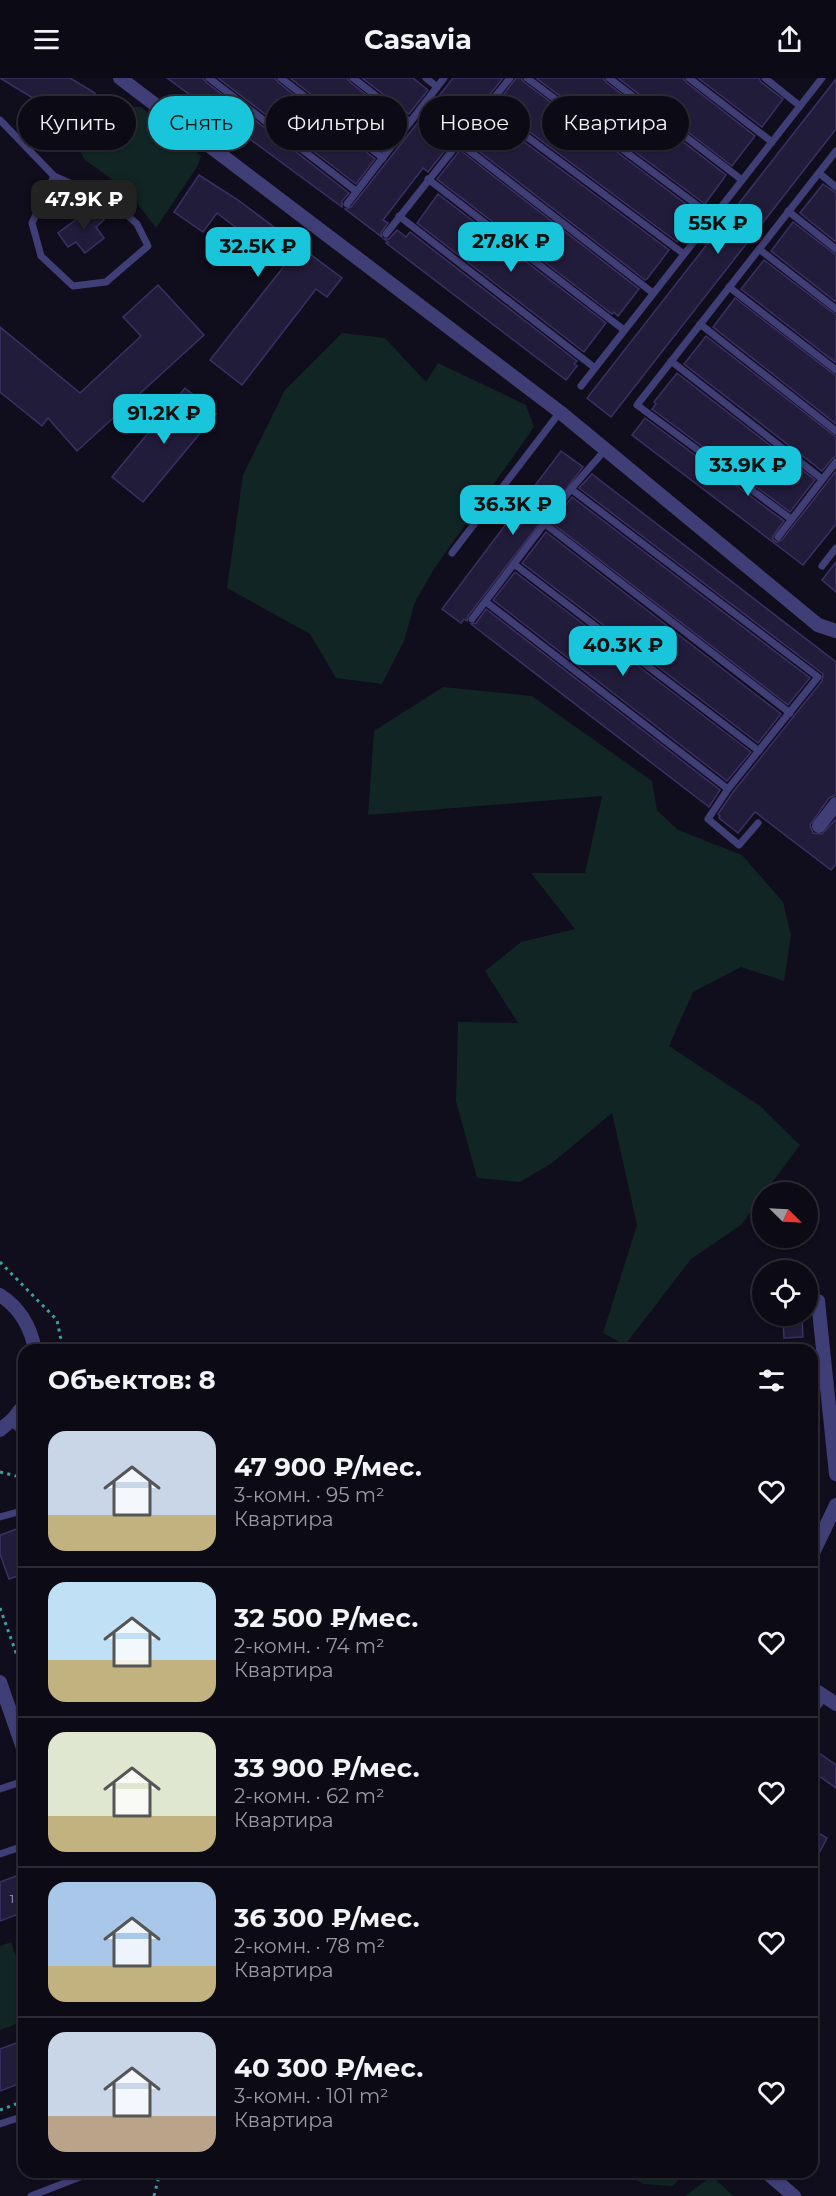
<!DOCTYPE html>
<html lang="ru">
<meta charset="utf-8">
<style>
:root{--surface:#0c0a15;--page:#15131e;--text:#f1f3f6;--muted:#9a9aa0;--line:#2c2b34;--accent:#18c5db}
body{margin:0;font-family:Montserrat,sans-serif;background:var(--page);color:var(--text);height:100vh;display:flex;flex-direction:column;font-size:22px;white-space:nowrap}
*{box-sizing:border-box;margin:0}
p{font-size:20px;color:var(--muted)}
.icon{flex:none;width:33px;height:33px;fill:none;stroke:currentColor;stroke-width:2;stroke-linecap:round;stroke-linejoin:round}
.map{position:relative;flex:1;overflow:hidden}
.sheet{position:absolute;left:18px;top:1266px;width:800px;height:834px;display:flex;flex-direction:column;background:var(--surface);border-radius:18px;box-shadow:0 2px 4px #0004,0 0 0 2px var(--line)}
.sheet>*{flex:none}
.hud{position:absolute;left:18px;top:18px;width:801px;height:54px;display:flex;gap:12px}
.needle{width:39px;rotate:114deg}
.fabs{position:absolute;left:752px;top:1104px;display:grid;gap:12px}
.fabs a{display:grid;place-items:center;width:66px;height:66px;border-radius:50%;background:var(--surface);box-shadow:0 2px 4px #0004,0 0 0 2px var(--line);font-size:30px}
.price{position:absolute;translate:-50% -51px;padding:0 14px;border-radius:12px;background:var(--accent);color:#111;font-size:20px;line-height:39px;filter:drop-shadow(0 2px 3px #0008)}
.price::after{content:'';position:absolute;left:50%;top:36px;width:18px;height:14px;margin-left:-9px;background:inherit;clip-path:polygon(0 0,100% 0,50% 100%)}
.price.selected{background:#222;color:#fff}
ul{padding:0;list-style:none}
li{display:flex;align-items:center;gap:18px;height:150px;padding:0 30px}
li+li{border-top:2px solid var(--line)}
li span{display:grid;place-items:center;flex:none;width:168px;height:120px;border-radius:18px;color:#555}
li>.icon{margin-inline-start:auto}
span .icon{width:72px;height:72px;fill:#fffc;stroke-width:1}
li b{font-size:26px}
h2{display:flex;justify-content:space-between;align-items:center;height:72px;padding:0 30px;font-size:26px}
.chip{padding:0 21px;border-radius:27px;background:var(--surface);box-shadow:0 2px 4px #0004,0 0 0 2px var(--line);font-size:21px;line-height:54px}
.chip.selected{background:var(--accent);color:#111}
header{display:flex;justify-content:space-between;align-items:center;height:78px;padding:0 30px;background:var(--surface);font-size:27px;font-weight:700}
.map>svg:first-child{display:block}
.green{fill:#112525}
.building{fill:#221c3b;stroke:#3b3064;stroke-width:1.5}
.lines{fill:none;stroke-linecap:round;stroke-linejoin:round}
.path{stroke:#3aa29d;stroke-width:3;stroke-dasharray:3 4.5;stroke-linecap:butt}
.lane{stroke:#403e76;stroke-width:7}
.street{stroke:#403e76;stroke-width:14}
.labels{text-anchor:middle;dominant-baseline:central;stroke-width:5;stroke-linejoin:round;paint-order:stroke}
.number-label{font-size:12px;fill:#a7a2ca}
</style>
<header><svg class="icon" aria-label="menu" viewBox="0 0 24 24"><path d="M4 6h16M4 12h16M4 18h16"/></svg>Casavia<svg class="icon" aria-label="share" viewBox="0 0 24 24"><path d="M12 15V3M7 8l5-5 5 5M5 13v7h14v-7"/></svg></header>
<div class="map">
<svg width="836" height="2118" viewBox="0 0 836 2118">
<rect width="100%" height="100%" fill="#100d1c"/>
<g class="green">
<polygon points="112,28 141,29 201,78 197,89 156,150 127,112 85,82 75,65"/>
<polygon points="342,255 385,260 426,304 438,285 526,327 534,349 434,491 415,524 404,563 382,606 336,600 310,556 227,510 243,397 285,312"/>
<polygon points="443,609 532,618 652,703 657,732 678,752 742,777 783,824 791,857 784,903 741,889 693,914 669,968 760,1028 800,1067 765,1114 762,1114 762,1118 741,1147 691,1181 625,1267 603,1255 637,1147 612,1035 552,1085 520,1104 477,1100 456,1023 458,944 518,945 485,893 521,864 575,851 531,795 585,795 602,718 368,737 374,653"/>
<polygon points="11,1864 24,1901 24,1943 0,1952 0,1868"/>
<polygon points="621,2094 685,2094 673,2108 644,2106"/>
<polygon points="712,2098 733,2118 685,2118"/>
</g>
<g class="building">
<polygon points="0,0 70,0 95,15 77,47"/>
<polygon points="167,0 203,0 206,4 349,115 342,123 342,129"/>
<polygon points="218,0 275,0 278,4 375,81 356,106"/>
<polygon points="290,0 347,0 350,4 402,45 382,72"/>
<polygon points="362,0 413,0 428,12 409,36"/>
<polygon points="453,0 503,0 428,94 423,90 383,142 388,145 381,155 382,159 345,131 351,129"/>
<polygon points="516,0 521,0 524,4 698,135 677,164 495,28"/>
<polygon points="536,0 603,0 606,4 726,97 724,100 705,126"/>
<polygon points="618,0 683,0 686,4 755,58 732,88"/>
<polygon points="698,0 759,0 761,4 783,21 762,49"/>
<polygon points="836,1 836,51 611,339 587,320"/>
<polygon points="488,37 669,172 647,201 645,202 467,64"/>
<polygon points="460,72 639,211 618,238 614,234 612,236 437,101"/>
<polygon points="199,97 238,122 342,200 327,219 316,211 242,307 210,282 285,187 217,135 203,154 174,134"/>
<polygon points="823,106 836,115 836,164 800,135"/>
<polygon points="438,116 606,245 584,274 417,145"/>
<polygon points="94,128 104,142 96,149 104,160 85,175 76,164 68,169 58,155"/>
<polygon points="793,144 836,177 836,224 771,173"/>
<polygon points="397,152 406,159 410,154 577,283 574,286 577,288 566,302 386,165 388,164 384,161 389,161"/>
<polygon points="764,182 836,237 836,285 741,211"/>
<polygon points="158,207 204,257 77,373 48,340 42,348 0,314 0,249 80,315 141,258 123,239"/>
<polygon points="735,220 836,298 836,346 713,249"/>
<polygon points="706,258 836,359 836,378 832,381 822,393 684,286"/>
<polygon points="677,295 815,402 790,434 652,331 656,326 654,324"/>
<polygon points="185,310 216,336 143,424 112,399"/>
<polygon points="645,340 784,443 773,458 773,462 777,464 782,462 836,393 836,446 803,487 632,357"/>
<polygon points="561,373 583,389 468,538 467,543 464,541 461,545 442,531"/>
<polygon points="592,396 836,584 836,717 829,720 810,747 813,755 822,756 836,741 836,786 831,792 755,734 738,755 719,740 720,738 718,736 733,714 822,603 823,596 579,410"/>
<polygon points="572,419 810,600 788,627 552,445"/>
<polygon points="546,454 781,636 758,665 522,485"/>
<polygon points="836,484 836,514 822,502"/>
<polygon points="515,494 751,674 727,703 493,522"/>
<polygon points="486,531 720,712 709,729 471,546 476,545"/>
<polygon points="802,1242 803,1259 784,1260 783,1243"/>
<polygon points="17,1451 24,1471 24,1496 9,1501 0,1476 0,1457"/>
<polygon points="819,1675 836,1687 836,1710 812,1693 812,1686"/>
<polygon points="812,1751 827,1760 812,1789"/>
<polygon points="24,1795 24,1834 0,1843 0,1804"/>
<polygon points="24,1962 24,2004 0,2013 0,1971"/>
</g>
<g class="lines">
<g class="path">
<polyline points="0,1184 57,1242 63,1272"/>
<polyline points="0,1394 24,1400"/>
<polyline points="0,1530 24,1597"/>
<polyline points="0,2032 24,2023"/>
<polyline points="154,2118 160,2094"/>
</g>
<g class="lane">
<polyline points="209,0 356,113"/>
<polyline points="281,0 383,80"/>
<polyline points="353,0 410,44"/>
<polyline points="426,0 437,9"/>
<polyline points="527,0 713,139"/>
<polyline points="609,0 742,102"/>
<polyline points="689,0 772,64"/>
<polyline points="765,0 800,28"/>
<polyline points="487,29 684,176"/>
<polyline points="0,42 54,98 113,124 137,146 148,168 106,204 73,208 41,178 32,145 54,98"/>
<polyline points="458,64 653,215"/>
<polyline points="819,95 836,109"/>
<polyline points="428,101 624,252"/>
<polyline points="347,126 444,0"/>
<polyline points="788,133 836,171"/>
<polyline points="399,138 595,290"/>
<polyline points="386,156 510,0"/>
<polyline points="759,171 836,231"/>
<polyline points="729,209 836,292"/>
<polyline points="700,246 836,353"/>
<polyline points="671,283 822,401"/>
<polyline points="581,308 822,0"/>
<polyline points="571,411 818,599 728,711 708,741 739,767 758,745"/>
<polyline points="791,441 637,327 836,73"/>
<polyline points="545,446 790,635"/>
<polyline points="778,459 836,384"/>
<polyline points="452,475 560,334"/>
<polyline points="514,486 759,673"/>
<polyline points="822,488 836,470"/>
<polyline points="486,524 728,711"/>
<polyline points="472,541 571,411 605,372"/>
<polyline points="0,1439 18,1434"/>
<polyline points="812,1636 825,1618"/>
<polyline points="0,1711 24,1703"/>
<polyline points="0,1776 24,1768"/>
<polyline points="0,2046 24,2038"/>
<polyline points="31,2118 93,2094"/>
</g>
<g class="street">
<polyline points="120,0 560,334 818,547 836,553"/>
<polyline points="819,748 836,726"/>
<path d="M0,1217C20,1230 31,1250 35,1272"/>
<polyline points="818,1223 836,1396"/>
<polyline points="13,1341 24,1351"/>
<polyline points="0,1352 13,1341 24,1327"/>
<polyline points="812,1477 836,1427"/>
<polyline points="0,1604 24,1673"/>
<polyline points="812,1610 836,1626"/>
<polyline points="766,2094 794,2118"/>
</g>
</g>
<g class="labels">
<g class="number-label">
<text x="12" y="1820">1</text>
</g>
</g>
</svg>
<div class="fabs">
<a><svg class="needle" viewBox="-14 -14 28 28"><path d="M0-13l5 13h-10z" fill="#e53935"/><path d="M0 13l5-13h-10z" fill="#9a9aa0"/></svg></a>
<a><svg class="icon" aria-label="locate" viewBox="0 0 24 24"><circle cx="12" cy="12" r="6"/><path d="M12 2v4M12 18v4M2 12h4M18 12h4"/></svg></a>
</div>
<b class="price selected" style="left:84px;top:153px">47.9K ₽</b>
<b class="price" style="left:718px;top:177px">55K ₽</b>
<b class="price" style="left:511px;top:195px">27.8K ₽</b>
<b class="price" style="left:258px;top:200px">32.5K ₽</b>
<b class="price" style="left:164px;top:367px">91.2K ₽</b>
<b class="price" style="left:748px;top:419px">33.9K ₽</b>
<b class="price" style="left:513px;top:458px">36.3K ₽</b>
<b class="price" style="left:623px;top:599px">40.3K ₽</b>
<div class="hud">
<a class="chip">Купить</a>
<a class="chip selected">Снять</a>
<a class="chip">Фильтры</a>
<a class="chip">Новое</a>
<a class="chip">Квартира</a>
</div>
<section class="sheet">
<h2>Объектов: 8<svg class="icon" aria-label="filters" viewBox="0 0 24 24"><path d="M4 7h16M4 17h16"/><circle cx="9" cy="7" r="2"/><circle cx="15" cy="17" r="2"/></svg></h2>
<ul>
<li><span style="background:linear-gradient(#c9d6e8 70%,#c2b280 0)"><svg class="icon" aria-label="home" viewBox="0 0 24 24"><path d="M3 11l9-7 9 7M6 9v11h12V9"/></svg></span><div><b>47 900 ₽/мес.</b><p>3-комн. · 95 m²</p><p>Квартира</p></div><svg class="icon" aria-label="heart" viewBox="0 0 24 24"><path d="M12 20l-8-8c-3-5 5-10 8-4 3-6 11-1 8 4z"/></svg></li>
<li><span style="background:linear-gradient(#bfe0f5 65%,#c2b280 0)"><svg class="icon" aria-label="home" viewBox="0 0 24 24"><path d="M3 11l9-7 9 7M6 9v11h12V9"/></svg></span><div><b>32 500 ₽/мес.</b><p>2-комн. · 74 m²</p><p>Квартира</p></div><svg class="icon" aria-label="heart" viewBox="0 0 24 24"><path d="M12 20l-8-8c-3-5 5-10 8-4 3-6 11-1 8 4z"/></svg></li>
<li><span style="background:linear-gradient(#dfe7d0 70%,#c2b280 0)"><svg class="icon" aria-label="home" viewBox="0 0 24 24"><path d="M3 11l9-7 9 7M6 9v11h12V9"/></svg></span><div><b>33 900 ₽/мес.</b><p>2-комн. · 62 m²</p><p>Квартира</p></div><svg class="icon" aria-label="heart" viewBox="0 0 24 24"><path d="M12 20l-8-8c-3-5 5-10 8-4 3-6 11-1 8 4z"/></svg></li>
<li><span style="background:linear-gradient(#a9c7e8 70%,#c2b280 0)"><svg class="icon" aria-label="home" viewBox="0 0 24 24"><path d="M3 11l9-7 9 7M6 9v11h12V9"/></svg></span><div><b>36 300 ₽/мес.</b><p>2-комн. · 78 m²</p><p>Квартира</p></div><svg class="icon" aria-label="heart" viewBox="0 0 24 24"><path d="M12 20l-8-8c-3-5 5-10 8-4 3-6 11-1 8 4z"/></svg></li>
<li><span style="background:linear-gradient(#c9d6e8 70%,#b9a48a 0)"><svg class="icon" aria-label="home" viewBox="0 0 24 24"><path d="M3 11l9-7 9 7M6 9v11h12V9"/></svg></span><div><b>40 300 ₽/мес.</b><p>3-комн. · 101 m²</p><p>Квартира</p></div><svg class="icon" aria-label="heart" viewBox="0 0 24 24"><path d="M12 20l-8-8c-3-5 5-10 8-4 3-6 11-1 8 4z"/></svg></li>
</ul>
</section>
</div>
